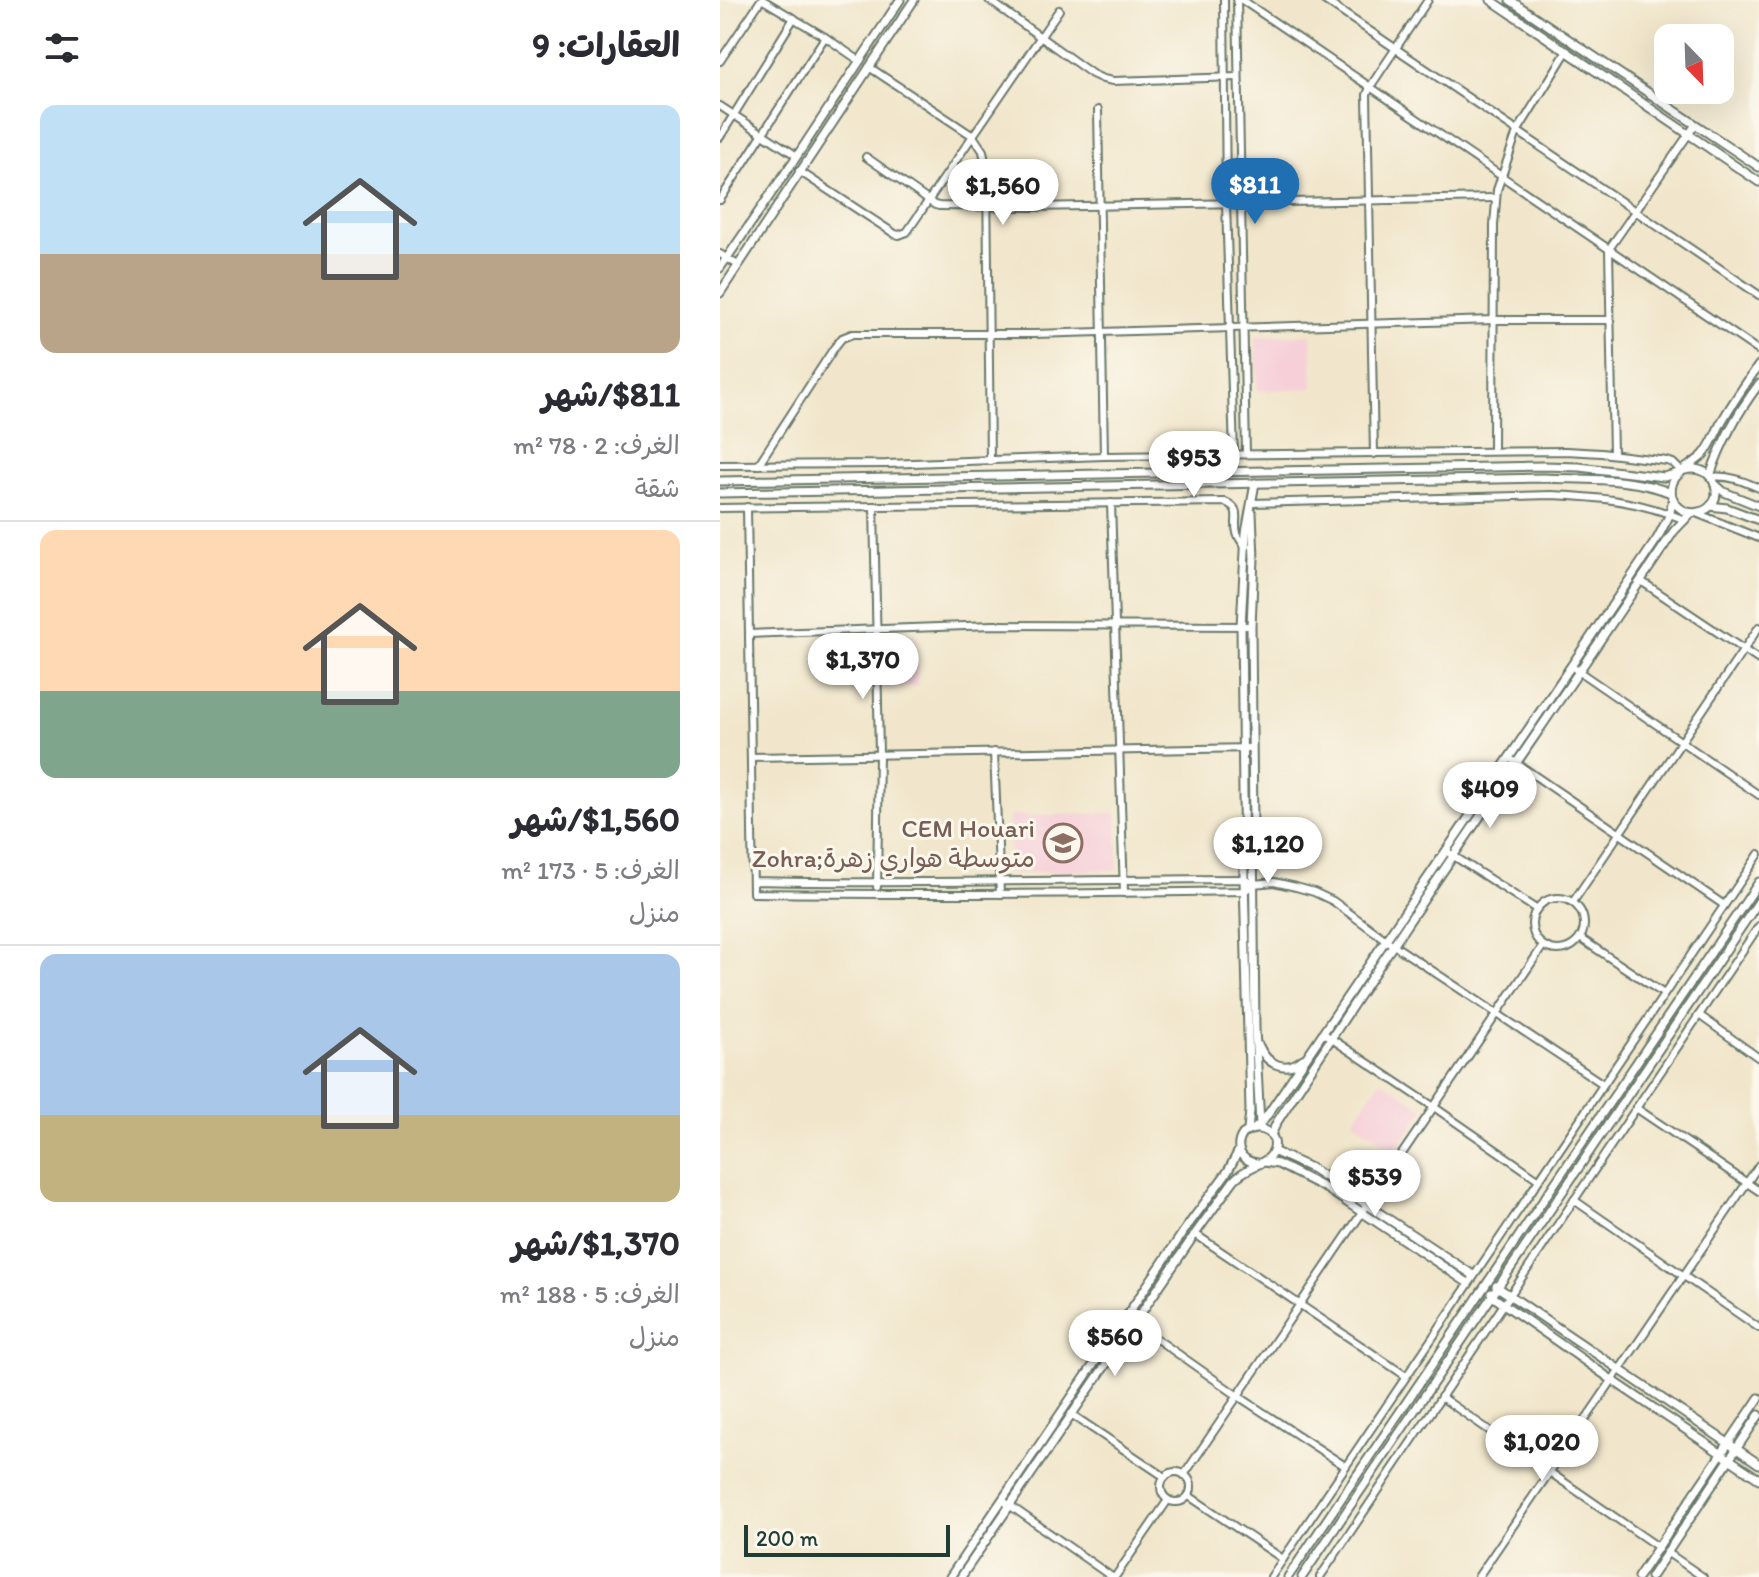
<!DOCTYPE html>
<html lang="ar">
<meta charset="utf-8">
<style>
:root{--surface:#fff;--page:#f7f7f7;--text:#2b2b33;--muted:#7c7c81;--line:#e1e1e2;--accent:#1f6fb2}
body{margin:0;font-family:Itim,"Playpen Sans Arabic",sans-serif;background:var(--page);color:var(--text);direction:rtl;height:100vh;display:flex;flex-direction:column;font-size:30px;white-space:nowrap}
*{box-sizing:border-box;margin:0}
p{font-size:26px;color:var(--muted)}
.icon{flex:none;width:44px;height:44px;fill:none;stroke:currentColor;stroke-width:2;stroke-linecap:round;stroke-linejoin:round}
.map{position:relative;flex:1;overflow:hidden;direction:ltr}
.drawer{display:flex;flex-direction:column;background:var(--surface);width:720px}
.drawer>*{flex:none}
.needle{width:52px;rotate:157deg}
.tools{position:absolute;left:934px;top:24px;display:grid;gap:16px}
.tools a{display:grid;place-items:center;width:80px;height:80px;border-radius:16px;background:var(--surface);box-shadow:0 8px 32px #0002;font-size:40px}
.scale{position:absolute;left:24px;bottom:20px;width:206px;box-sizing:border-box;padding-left:8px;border:4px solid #1f3d34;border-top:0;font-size:22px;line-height:28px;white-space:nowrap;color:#1f3d34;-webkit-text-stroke:6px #fbf7ec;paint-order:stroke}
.price{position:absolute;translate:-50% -68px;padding:0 18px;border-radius:28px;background:#fff;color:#222;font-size:26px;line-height:52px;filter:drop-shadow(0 2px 4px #0008)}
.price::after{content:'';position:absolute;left:50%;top:48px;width:24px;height:18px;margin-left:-12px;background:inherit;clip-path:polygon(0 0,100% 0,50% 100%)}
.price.active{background:var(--accent);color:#fff}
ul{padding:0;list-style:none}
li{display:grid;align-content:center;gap:16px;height:424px;padding:0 40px}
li+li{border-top:2px solid var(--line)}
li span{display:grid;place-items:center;height:248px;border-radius:16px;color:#555}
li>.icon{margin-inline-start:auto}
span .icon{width:144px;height:144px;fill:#fffc;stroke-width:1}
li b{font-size:34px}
h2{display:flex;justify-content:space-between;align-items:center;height:96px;padding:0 40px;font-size:34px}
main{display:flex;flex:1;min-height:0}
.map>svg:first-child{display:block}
.built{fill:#f6cfd8}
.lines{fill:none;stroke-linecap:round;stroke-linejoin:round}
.minor-casing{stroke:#687869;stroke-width:10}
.tertiary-casing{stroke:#687869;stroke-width:11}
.minor{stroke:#fff;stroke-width:6}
.tertiary{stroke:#fff;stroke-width:7}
.labels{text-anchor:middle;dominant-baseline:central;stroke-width:6;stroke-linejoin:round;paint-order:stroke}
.education-label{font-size:26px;fill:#785e54;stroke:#fbf7ec;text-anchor:end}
</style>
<main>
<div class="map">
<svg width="1039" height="1577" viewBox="0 0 1039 1577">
<rect width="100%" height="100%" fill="#fbf7ec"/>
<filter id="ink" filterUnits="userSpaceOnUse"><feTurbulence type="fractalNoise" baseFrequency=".0125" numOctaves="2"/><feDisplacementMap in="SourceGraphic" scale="16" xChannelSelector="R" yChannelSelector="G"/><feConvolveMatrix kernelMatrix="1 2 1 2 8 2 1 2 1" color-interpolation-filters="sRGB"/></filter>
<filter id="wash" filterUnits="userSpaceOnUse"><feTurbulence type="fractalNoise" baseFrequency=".006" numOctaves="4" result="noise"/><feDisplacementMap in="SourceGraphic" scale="32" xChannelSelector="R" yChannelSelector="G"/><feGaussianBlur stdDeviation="1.8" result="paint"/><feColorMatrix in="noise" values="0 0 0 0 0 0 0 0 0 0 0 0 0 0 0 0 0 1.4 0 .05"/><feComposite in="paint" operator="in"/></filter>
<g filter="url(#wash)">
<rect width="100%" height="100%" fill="#f1e6cb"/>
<g class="built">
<polygon points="591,334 593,388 537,391 535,337"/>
<polygon points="196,635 197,686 163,688 161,637"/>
<polygon points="397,813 398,870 290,873 289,816"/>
<polygon points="661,1080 705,1109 676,1151 633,1121"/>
</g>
</g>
<g filter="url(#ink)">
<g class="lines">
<defs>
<g id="minor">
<polyline points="43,0 105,37 140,61"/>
<polyline points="269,0 372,74 383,79 393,81 518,77"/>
<polyline points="504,0 506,203 514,454"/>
<polyline points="517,0 526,454"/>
<polyline points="522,0 1039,351"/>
<polyline points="604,0 1039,295"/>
<polyline points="0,61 41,0"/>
<polyline points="149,67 253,136 263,151 267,173 270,461"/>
<polyline points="0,106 77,156"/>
<polyline points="378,110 384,456"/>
<polyline points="0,137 74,18"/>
<polyline points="146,157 215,205 219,206 312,207 776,198"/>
<polyline points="79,171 175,234 179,235 187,232 339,10"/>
<polyline points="0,200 105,37"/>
<polyline points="0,254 18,265"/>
<polyline points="773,451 774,225 777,190 797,132 847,51"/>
<polyline points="654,454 647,95 650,87 708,0"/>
<polyline points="893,454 889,249 975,125"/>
<polyline points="0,465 166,464 384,456 846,451 881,453 947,461 953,463 962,472"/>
<polyline points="38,465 114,348 122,338 132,334 314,334 774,320 890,320"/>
<path d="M992,477C1009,475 1023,481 1039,488"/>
<polyline points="391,503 404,893"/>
<path d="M532,503L831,495C880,497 920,501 965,520"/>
<polyline points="154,506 159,754 157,887"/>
<path d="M27,507L33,893C197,895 361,894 525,891L533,884L524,879C361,879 197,885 33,881"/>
<path d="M0,508L505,502C523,509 513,519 517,533C517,535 523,544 525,546"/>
<polyline points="976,513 1039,538"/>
<polyline points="921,581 1039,660"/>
<polyline points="29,634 273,625 531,626"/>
<polyline points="851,666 1039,795"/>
<polyline points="274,752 280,894"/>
<polyline points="31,757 532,748"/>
<polyline points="789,758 1004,905"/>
<polyline points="726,851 816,909"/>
<polyline points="533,884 554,882 576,887 594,892 613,901 666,940 883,1084"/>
<circle cx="838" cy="924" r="26"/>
<polyline points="853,902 1039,627"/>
<polyline points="860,938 944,994"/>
<polyline points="979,1015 1039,1058"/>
<polyline points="603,1033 714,1107 818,1179"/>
<polyline points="916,1108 1039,1191"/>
<polyline points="854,1200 1039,1328"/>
<polyline points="475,1234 686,1376"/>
<polyline points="414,1323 518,1396 625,1466"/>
<polyline points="721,1397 938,1547"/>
<polyline points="351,1414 445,1477"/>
<circle cx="456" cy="1487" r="15"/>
<polyline points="464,1475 823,946"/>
<polyline points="469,1496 563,1559"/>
<polyline points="282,1500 392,1577"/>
<polyline points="948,1553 983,1577"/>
<polyline points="395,1577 448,1500"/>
<polyline points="551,1577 1039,854"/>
<polyline points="600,1577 1039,926"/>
<polyline points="758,1577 1039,1165"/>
</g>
<g id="tertiary">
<polyline points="771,0 1039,182"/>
<polyline points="790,0 1039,167"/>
<polyline points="0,268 77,156 180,0"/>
<polyline points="0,293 194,0"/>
<path d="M965,470C998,462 1008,506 979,512C961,516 946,499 953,482C958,470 975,464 984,454C992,444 996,432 1002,421C1013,402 1026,383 1039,365"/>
<path d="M990,476C1001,442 1018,412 1039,384"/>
<polyline points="0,481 823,466 859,467 944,477 959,473"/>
<polyline points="995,484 1004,492 1039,506"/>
<path d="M0,493L824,478C866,480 913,477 951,493"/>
<polyline points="990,506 1007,508 1039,520"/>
<polyline points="532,513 534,558 531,626 535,1028 540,1125"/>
<path d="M539,1046C547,1065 566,1073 583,1059"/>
<polyline points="535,1128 544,1120 937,539 949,516 953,499"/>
<polyline points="528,1130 530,1111 524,879 521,626 526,533 535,483"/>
<path d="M551,1135L557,1122C685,922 822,728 954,531L971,513"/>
<polyline points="553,1151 593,1169 753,1275"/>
<polyline points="544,1162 558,1164 607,1189 748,1283"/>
<polyline points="776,1286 1039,1464"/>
<polyline points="771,1293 772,1296 892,1380 1039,1479"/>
<polyline points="230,1577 466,1228 508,1171 519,1150"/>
<path d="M241,1577L475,1234L514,1180C525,1167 546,1164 551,1155C563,1136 541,1121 523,1134C514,1147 520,1161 537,1163"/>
<polyline points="568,1577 1039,882"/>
<polyline points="582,1577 1039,901"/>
<polyline points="918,1577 1039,1398"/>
<polyline points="931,1577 1039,1415"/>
</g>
</defs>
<use href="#minor" class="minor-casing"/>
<use href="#tertiary" class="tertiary-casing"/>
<use href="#minor" class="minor"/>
<use href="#tertiary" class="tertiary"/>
</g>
</g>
<defs>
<symbol id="school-ring" viewBox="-11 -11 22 22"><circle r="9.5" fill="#fbf7ec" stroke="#8d6e63" stroke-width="1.5"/><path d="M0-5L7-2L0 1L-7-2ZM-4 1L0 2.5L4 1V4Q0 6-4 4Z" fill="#8d6e63"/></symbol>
</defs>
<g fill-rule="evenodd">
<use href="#school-ring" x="321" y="821" width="44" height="44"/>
</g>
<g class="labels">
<g class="education-label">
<text x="315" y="828">CEM Houari<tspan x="315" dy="30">Zohra;متوسطة هواري زهرة</tspan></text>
</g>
</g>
</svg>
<div class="tools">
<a><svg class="needle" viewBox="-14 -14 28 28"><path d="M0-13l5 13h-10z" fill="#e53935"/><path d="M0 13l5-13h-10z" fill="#7c7c81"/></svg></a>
</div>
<div class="scale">200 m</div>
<b class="price active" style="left:535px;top:226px">$811</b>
<b class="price" style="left:283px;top:227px">$1,560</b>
<b class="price" style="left:474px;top:499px">$953</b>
<b class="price" style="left:143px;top:701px">$1,370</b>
<b class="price" style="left:770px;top:830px">$409</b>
<b class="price" style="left:548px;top:885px">$1,120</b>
<b class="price" style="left:655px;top:1218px">$539</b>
<b class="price" style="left:395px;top:1378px">$560</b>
<b class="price" style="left:822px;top:1483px">$1,020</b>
</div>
<section class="drawer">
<h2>العقارات: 9<svg class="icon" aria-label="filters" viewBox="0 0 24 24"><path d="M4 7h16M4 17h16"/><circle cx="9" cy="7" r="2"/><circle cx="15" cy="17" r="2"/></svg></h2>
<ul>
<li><span style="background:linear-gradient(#bfe0f5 60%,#b9a48a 0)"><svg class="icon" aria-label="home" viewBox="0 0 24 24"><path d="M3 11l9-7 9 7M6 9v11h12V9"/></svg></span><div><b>$811/شهر</b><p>الغرف: 2 · 78 m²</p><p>شقة</p></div></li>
<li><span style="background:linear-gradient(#ffd9b3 65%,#7fa58c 0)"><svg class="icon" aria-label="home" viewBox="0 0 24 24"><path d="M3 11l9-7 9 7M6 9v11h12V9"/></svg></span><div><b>$1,560/شهر</b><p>الغرف: 5 · 173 m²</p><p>منزل</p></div></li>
<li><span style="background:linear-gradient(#a9c7e8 65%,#c2b280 0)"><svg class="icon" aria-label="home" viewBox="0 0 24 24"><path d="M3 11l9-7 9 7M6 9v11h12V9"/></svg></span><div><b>$1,370/شهر</b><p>الغرف: 5 · 188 m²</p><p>منزل</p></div></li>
</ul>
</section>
</main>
